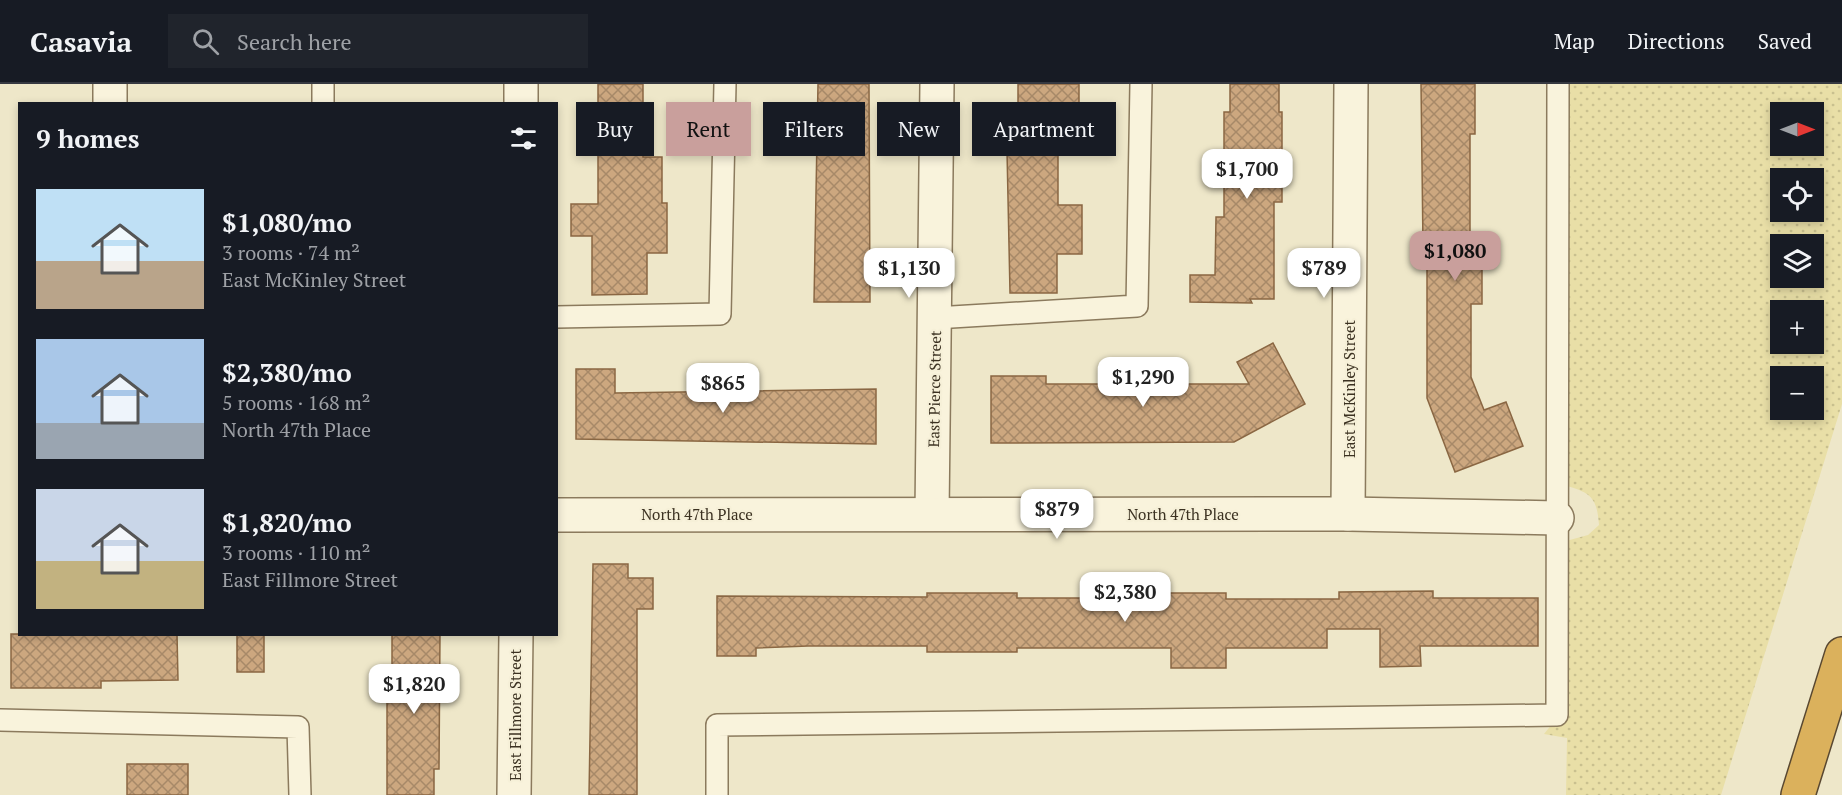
<!DOCTYPE html>
<meta charset="utf-8">
<style>
:root{--surface:#171b24;--page:#20242c;--text:#f1f3f6;--muted:#9ea1a6;--line:#363941;--accent:#c99f9c}
body{margin:0;font-family:"PT Serif",serif;background:var(--page);color:var(--text);height:100vh;display:flex;flex-direction:column;font-size:22px;white-space:nowrap}
*{box-sizing:border-box;margin:0}
p{font-size:20px;color:var(--muted)}
.icon{flex:none;width:33px;height:33px;fill:none;stroke:currentColor;stroke-width:2;stroke-linecap:round;stroke-linejoin:round}
.map{position:relative;flex:1;overflow:hidden}
.panel{position:absolute;left:18px;top:18px;width:540px;height:534px;display:flex;flex-direction:column;background:var(--surface);border-radius:0px;box-shadow:0 3px 9px #0003}
.panel>*{flex:none}
.hud{position:absolute;left:576px;top:18px;width:570px;height:54px;display:flex;gap:12px}
.needle{width:39px;rotate:90deg}
.buttons{position:absolute;left:1770px;top:18px;display:grid;gap:12px}
.buttons a{display:grid;place-items:center;width:54px;height:54px;border-radius:0px;background:var(--surface);box-shadow:0 3px 9px #0003;font-size:30px}
.price{position:absolute;translate:-50% -51px;padding:0 14px;border-radius:12px;background:#fff;color:#222;font-size:20px;line-height:39px;filter:drop-shadow(0 2px 3px #0008)}
.price::after{content:'';position:absolute;left:50%;top:36px;width:18px;height:14px;margin-left:-9px;background:inherit;clip-path:polygon(0 0,100% 0,50% 100%)}
.price.selected{background:var(--accent);color:#111}
ul{padding:0;list-style:none}
li{display:flex;align-items:center;gap:18px;height:150px;padding:0 18px}
li span{display:grid;place-items:center;flex:none;width:168px;height:120px;border-radius:0px;color:#555}
li>.icon{margin-inline-start:auto}
span .icon{width:72px;height:72px;fill:#fffc;stroke-width:1}
li b{font-size:26px}
h2{display:flex;justify-content:space-between;align-items:center;height:72px;padding:0 18px;font-size:26px}
.pill{padding:0 21px;border-radius:0px;background:var(--surface);box-shadow:0 3px 9px #0003;font-size:21px;line-height:54px}
.pill.selected{background:var(--accent);color:#111}
header{display:flex;align-items:center;gap:36px;box-sizing:border-box;height:84px;padding:0 30px;background:var(--surface);border-bottom:2px solid var(--line)}
header strong{font-size:28px}
nav{display:flex;gap:33px;margin-inline-start:auto;font-size:21px}
.search{width:420px;height:54px;background:var(--page);display:flex;align-items:center;gap:15px;box-sizing:border-box;padding:0 21px;border-radius:0px;color:var(--muted);font-size:22px}
.map>svg:first-child{display:block}
.sand{fill:url(#sand-dots);fill-rule:evenodd}
.building{fill:url(#building-cross-hatch);stroke:#8a6743;stroke-width:1.5}
.lines{fill:none;stroke-linecap:round;stroke-linejoin:round}
.service-casing{stroke:#8b7a5d;stroke-width:24}
.minor-casing{stroke:#8b7a5d;stroke-width:36}
.motorway-casing{stroke:#594831;stroke-width:36}
.service{stroke:#f9f3dc;stroke-width:21}
.minor{stroke:#f9f3dc;stroke-width:33}
.motorway{stroke:#dbb15c;stroke-width:33}
.labels{text-anchor:middle;dominant-baseline:central;stroke-width:4.5;stroke-linejoin:round;paint-order:stroke}
.street-label{font-size:15px;fill:#3b3121;stroke:#f6f0d8}
</style>
<header>
<strong>Casavia</strong>
<div class="search"><svg class="icon" aria-label="search" viewBox="0 0 24 24"><circle cx="10" cy="10" r="6"/><path d="M15 15l6 6"/></svg>Search here</div>
<nav><a>Map</a><a>Directions</a><a>Saved</a></nav>
</header>
<div class="map">
<svg width="1842" height="711" viewBox="0 0 1842 711">
<defs>
<pattern id="sand-dots" width="8" height="8" patternUnits="userSpaceOnUse" patternTransform="scale(1.5)"><rect width="8" height="8" fill="#e9dfa7"/><path d="M2 2h.1M6 6h.1" fill="none" stroke="#c9c08f" stroke-width="1.8" stroke-linecap="round"/></pattern>
<pattern id="building-cross-hatch" width="8" height="8" patternUnits="userSpaceOnUse" patternTransform="scale(1.5)"><rect width="8" height="8" fill="#cca77f"/><path d="M0 0l8 8M0 8l8-8" fill="none" stroke="#a78968"/></pattern>
</defs>
<rect width="100%" height="100%" fill="#eee7c9"/>
<path class="sand" d="M1569,0H1842V320L1721,711H1566L1567,654L1544,650L1565,624L1566,457L1588,451L1599,441C1597,415 1592,409 1567,402ZM1780,28H1814V62H1780ZM1780,94H1814V128H1780ZM1780,160H1814V194H1780ZM1780,226H1814V260H1780ZM1780,292H1814V326H1780Z"/>
<g class="building">
<polygon points="598,0 643,0 643,73 662,73 662,119 667,119 667,169 647,169 647,210 592,211 592,152 571,152 571,120 598,120"/>
<polygon points="818,0 869,0 870,218 814,218"/>
<polygon points="1018,0 1079,0 1079,20 1087,20 1087,66 1058,66 1058,121 1082,121 1082,170 1057,170 1057,209 1010,209 1006,20 1018,20"/>
<polygon points="1230,0 1279,0 1279,28 1282,28 1282,118 1274,118 1274,215 1250,215 1252,219 1190,218 1190,191 1215,191 1216,133 1224,133 1224,28 1230,28"/>
<polygon points="1421,0 1475,0 1475,50 1470,50 1470,183 1482,183 1482,220 1471,220 1471,293 1484,326 1506,318 1523,362 1455,388 1427,314 1427,161 1423,161"/>
<polygon points="1273,259 1305,320 1234,358 991,359 991,292 1046,292 1046,300 1249,300 1237,278"/>
<polygon points="576,285 615,285 615,309 876,305 876,360 576,355"/>
<polygon points="593,480 628,480 628,494 653,494 653,525 637,525 637,711 589,711"/>
<polygon points="1433,507 1433,514 1538,514 1538,562 1420,562 1421,582 1380,583 1380,545 1327,545 1327,564 1226,564 1226,584 1171,584 1171,564 1017,564 1017,568 927,568 927,562 808,562 756,564 756,572 717,572 717,512 927,513 927,509 1017,509 1017,514 1135,514 1135,509 1226,509 1226,515 1339,515 1339,508"/>
<polygon points="11,550 177,550 178,596 101,597 101,604 11,604"/>
<rect x="237" y="550" width="27" height="38"/>
<polygon points="392,550 440,550 439,685 434,685 434,711 387,711 387,596 392,596"/>
<rect x="127" y="680" width="61" height="31"/>
</g>
<g class="lines">
<defs>
<g id="service">
<polyline points="323,20 323,0"/>
<polyline points="556,233 720,230 725,0"/>
<polyline points="935,234 1137,222 1141,0"/>
<polyline points="0,636 298,643 300,711"/>
<polyline points="717,711 717,641 1557,631 1558,0"/>
</g>
<g id="minor">
<polyline points="110,20 110,0"/>
<polyline points="521,20 521,0"/>
<polyline points="932,430 937,0"/>
<polyline points="1348,430 1351,0"/>
<polyline points="556,431 1348,430 1557,434"/>
<polyline points="514,711 516,550"/>
</g>
<polyline id="motorway" points="1798,711 1842,570"/>
</defs>
<use href="#service" class="service-casing"/>
<use href="#minor" class="minor-casing"/>
<use href="#motorway" class="motorway-casing"/>
<use href="#service" class="service"/>
<use href="#minor" class="minor"/>
<use href="#motorway" class="motorway"/>
</g>
<g class="labels">
<g class="street-label">
<text transform="translate(934 305) rotate(-89)">East Pierce Street</text>
<text transform="translate(1349 305) rotate(-90)">East McKinley Street</text>
<text x="697" y="430">North 47th Place</text>
<text x="1183" y="430">North 47th Place</text>
<text transform="translate(515 631) rotate(-90)">East Fillmore Street</text>
</g>
</g>
</svg>
<div class="buttons">
<a><svg class="needle" viewBox="-14 -14 28 28"><path d="M0-13l5 13h-10z" fill="#e53935"/><path d="M0 13l5-13h-10z" fill="#9ea1a6"/></svg></a>
<a><svg class="icon" aria-label="locate" viewBox="0 0 24 24"><circle cx="12" cy="12" r="6"/><path d="M12 2v4M12 18v4M2 12h4M18 12h4"/></svg></a>
<a><svg class="icon" aria-label="layers" viewBox="0 0 24 24"><path d="M12 4l9 5-9 5-9-5zM3 14l9 5 9-5"/></svg></a>
<a>+</a>
<a>−</a>
</div>
<b class="price" style="left:1247px;top:116px">$1,700</b>
<b class="price selected" style="left:1455px;top:198px">$1,080</b>
<b class="price" style="left:909px;top:215px">$1,130</b>
<b class="price" style="left:1324px;top:215px">$789</b>
<b class="price" style="left:1143px;top:324px">$1,290</b>
<b class="price" style="left:723px;top:330px">$865</b>
<b class="price" style="left:1057px;top:456px">$879</b>
<b class="price" style="left:1125px;top:539px">$2,380</b>
<b class="price" style="left:414px;top:631px">$1,820</b>
<div class="hud">
<a class="pill">Buy</a>
<a class="pill selected">Rent</a>
<a class="pill">Filters</a>
<a class="pill">New</a>
<a class="pill">Apartment</a>
</div>
<section class="panel">
<h2>9 homes<svg class="icon" aria-label="filters" viewBox="0 0 24 24"><path d="M4 7h16M4 17h16"/><circle cx="9" cy="7" r="2"/><circle cx="15" cy="17" r="2"/></svg></h2>
<ul>
<li><span style="background:linear-gradient(#bfe0f5 60%,#b9a48a 0)"><svg class="icon" aria-label="home" viewBox="0 0 24 24"><path d="M3 11l9-7 9 7M6 9v11h12V9"/></svg></span><div><b>$1,080/mo</b><p>3 rooms · 74 m²</p><p>East McKinley Street</p></div></li>
<li><span style="background:linear-gradient(#a9c7e8 70%,#9aa5b1 0)"><svg class="icon" aria-label="home" viewBox="0 0 24 24"><path d="M3 11l9-7 9 7M6 9v11h12V9"/></svg></span><div><b>$2,380/mo</b><p>5 rooms · 168 m²</p><p>North 47th Place</p></div></li>
<li><span style="background:linear-gradient(#c9d6e8 60%,#c2b280 0)"><svg class="icon" aria-label="home" viewBox="0 0 24 24"><path d="M3 11l9-7 9 7M6 9v11h12V9"/></svg></span><div><b>$1,820/mo</b><p>3 rooms · 110 m²</p><p>East Fillmore Street</p></div></li>
</ul>
</section>
</div>
